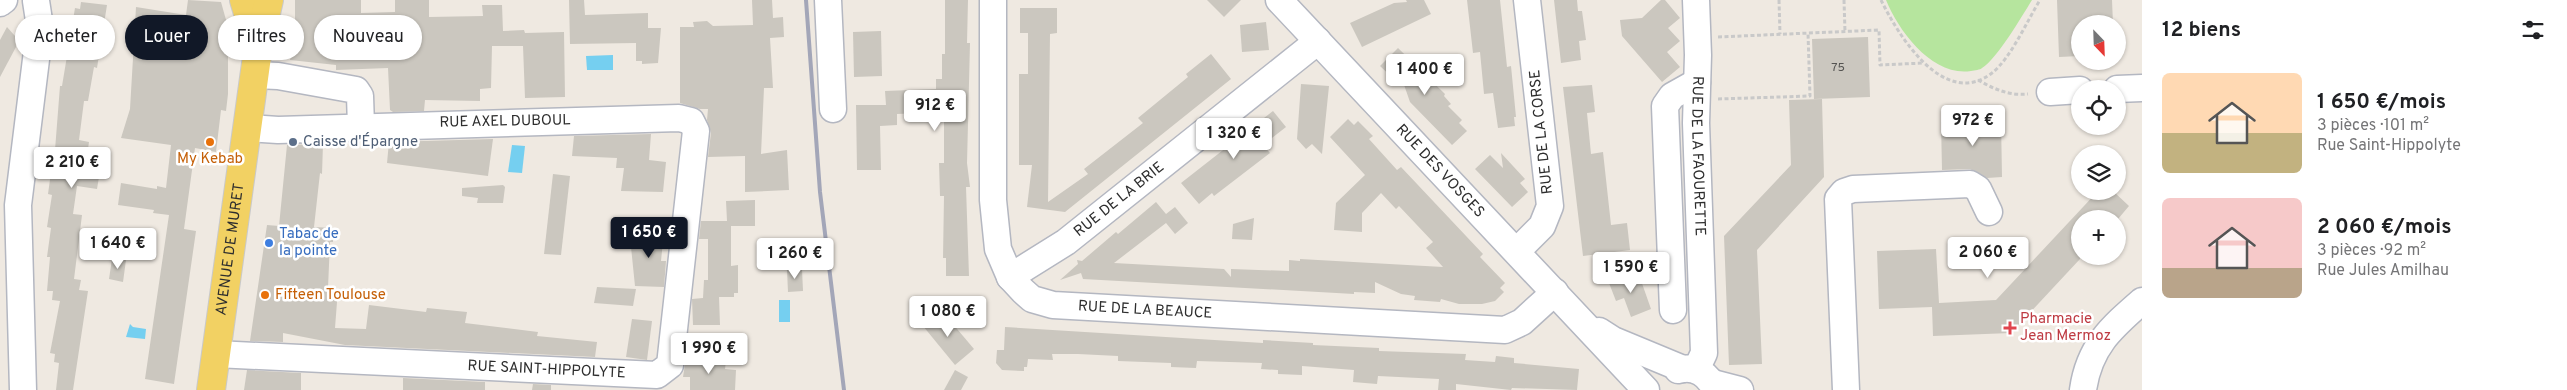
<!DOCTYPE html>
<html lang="fr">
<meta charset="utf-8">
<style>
:root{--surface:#fff;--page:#f2f2f2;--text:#202124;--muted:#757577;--accent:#111827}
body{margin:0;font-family:Overpass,sans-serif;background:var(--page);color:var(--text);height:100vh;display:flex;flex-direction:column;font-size:19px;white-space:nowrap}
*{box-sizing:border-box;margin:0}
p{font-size:16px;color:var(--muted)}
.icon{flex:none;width:28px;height:28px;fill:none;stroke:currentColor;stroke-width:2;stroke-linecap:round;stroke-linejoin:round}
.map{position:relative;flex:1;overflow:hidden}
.drawer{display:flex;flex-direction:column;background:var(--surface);width:425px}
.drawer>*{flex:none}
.banner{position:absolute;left:15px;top:15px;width:475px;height:45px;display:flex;gap:10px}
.needle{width:32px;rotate:157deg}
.controls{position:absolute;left:2071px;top:15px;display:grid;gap:10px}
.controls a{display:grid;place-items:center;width:55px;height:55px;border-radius:50%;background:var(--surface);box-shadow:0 1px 4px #0004;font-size:25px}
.price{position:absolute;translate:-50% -42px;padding:0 11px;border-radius:5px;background:#fff;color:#222;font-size:16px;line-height:32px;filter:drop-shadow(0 1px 2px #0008)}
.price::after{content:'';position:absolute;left:50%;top:30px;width:15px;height:11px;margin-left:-8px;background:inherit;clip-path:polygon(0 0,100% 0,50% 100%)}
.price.active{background:var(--accent);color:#fff}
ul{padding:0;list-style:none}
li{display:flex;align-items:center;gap:15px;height:125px;padding:0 20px}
li span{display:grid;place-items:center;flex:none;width:140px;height:100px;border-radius:8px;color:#555}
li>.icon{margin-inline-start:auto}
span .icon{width:60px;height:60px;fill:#fffc;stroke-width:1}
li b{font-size:21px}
h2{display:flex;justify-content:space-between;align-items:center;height:60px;padding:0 20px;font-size:21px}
.tag{padding:0 18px;border-radius:22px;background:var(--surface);box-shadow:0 1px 4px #0004;font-size:18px;line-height:45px}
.tag.active{background:var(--accent);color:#fff}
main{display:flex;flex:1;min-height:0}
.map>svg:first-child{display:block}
.green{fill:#b6e59e}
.water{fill:#75cff0}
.building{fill:#cbc7bf}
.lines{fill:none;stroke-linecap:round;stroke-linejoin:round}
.minor-casing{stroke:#b4b7c1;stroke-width:29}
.major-casing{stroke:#c9c9c9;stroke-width:30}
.path{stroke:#c9c9c9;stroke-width:3;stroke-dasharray:4 2.5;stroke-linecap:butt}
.minor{stroke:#fff;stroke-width:26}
.major{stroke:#f2d163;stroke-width:28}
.rail{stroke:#a3a6b8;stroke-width:4}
.food-dot{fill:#e8710a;stroke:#fff;stroke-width:2}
.service-dot{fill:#5c6f8a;stroke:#fff;stroke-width:2}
.shop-dot{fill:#3f7fe0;stroke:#fff;stroke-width:2}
.health-dot{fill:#e0444e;stroke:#fff;stroke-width:2}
.labels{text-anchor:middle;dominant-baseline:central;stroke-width:5;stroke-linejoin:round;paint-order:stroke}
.number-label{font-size:12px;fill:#555452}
.street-label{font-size:15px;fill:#2e2e2e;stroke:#fff}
.service-label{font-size:15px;fill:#4e5e75;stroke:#fff;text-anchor:start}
.food-label{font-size:15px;fill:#c56008;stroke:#fff}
.shop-label{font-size:15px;fill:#366cbe;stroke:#fff;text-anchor:start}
.health-label{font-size:15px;fill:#be3a42;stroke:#fff;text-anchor:start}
</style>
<main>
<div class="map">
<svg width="2142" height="390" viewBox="0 0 2142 390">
<rect width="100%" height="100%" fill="#efe9e1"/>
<path class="green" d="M1886,0H2032C2022,16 1997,59 1982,68C1980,70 1975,70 1971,71C1933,77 1899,32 1886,0Z"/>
<g class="water">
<polygon points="613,55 613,70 587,70 586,56"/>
<polygon points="512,145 525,146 522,173 508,172"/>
<rect x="779" y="300" width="11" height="22"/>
<polygon points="130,324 133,327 146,329 145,339 126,337"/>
</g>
<g class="building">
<polygon points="188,0 221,2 228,27 228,94 226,111 221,110 216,152 195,148 184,229 196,231 174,384 145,379 169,215 153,213 154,210 118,205 121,183 157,189 157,186 166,188 171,145 121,138 130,109 136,7 186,15"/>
<polygon points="295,0 361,0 361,13 395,12 395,0 429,0 429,17 483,16 482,5 502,5 503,31 524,30 525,33 564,32 565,97 525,98 523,46 492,46 491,88 480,89 480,101 425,100 424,111 393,112 390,110 388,68 336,70 336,65 290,60 295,36"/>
<polygon points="569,0 584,0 585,15 648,13 648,28 661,28 658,63 642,64 642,61 636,61 636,43 570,44"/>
<polygon points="752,0 772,0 773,18 783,17 784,37 770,38 773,88 764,88 761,154 787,150 789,190 745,192 745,156 708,157 711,133 707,120 708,109 700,109 680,103 680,27 694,27 693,22 707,21 713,26 753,25"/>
<polygon points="945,0 968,0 967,43 970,43 967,163 970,187 966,187 969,276 946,276 946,258 943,258 944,196 940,196 939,163 944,163 944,112 897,114 897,125 880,126 881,170 857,170 856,105 886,105 885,91 936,89 936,79 942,79 942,54 945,54"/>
<polygon points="1207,0 1241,0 1224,17"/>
<polygon points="1406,0 1424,0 1431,14 1362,47 1350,23 1394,3 1407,2"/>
<polygon points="1467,0 1500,0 1507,67 1511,66 1516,117 1514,117 1515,126 1498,128 1493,93 1484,94 1480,52 1473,53"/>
<polygon points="1554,0 1577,0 1578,11 1582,11 1586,40 1579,41 1581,60 1561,63"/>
<polygon points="1661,0 1665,0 1680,18 1668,28 1680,41 1667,52 1680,67 1662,82 1622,36 1620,20 1642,18"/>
<polygon points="2057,0 2112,0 2113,24 2080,24 2080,56 2059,57"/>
<polygon points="81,2 107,5 97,68 94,67 88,101 84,101 79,140 89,142 85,169 100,171 97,189 77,186 73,214 82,215 74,279 81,280 79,290 88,291 73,390 56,390 59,363 54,362 55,354 50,353 60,301 52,300 53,291 47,291 50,257 47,257 51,228 47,227 52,195 48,194 52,165 50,164 52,150 55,150 60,86 62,86 75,8 80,9"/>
<polygon points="1020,8 1057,8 1057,33 1050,34 1048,202 1088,174 1084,169 1143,123 1138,118 1188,77 1186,74 1211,54 1231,79 1065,212 1027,207 1032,165 1019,165 1019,74 1028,74 1028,33 1020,33"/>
<polygon points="1266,22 1269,50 1242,52 1240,25"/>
<polygon points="7,27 15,36 16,47 0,77 0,40"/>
<polygon points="881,31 882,76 854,77 853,32"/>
<polygon points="1868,37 1870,97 1814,99 1812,39"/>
<polygon points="1398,48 1445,94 1444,96 1451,104 1448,106 1462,120 1459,123 1467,131 1452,145 1410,102 1402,79 1398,83 1380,66"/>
<polygon points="1301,84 1329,86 1322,154 1312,144 1306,149 1297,139"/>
<polygon points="1592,85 1595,112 1587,113 1591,154 1603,152 1611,225 1627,223 1630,250 1583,256 1563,87"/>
<polygon points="1822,99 1824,177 1757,250 1762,364 1729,365 1724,236 1791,165 1789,100"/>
<polygon points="1273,111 1286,127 1263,145 1270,153 1214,196 1212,193 1199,204 1181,183"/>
<polygon points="1348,119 1354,125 1358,121 1373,136 1369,139 1397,170 1401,167 1483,254 1480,257 1505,283 1500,288 1504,292 1495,301 1482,304 1459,304 1441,299 1440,302 1414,300 1415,296 1401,294 1375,282 1375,293 1354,292 1354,294 1083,279 1081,273 1060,280 1078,264 1077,260 1082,261 1116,232 1118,234 1156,202 1166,214 1175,207 1188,223 1175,234 1166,223 1114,263 1224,269 1231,277 1231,269 1289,271 1289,260 1300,261 1300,259 1443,267 1426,248 1433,242 1399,206 1396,209 1381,193 1362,213 1362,232 1334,230 1336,203 1365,175 1330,137"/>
<polygon points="2001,120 2002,177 1987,178 1970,169 1942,170 1941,122"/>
<polygon points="651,134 649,160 666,162 663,192 621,191 624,168 616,168 617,158 572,156 574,136"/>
<polygon points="493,139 488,176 387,163 389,142"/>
<polygon points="323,144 322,174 320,173 314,227 333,228 333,242 330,242 328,288 338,289 335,328 366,329 369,305 426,312 427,308 467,312 465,323 538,332 537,336 597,342 595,357 345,345 283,333 283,342 250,341 267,225 279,226 287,145"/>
<polygon points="1501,153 1525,179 1520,183 1528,192 1512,207 1475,169 1490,155 1503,168"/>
<polygon points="553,174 570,176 561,255 544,254"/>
<polygon points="503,185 505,187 503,203 477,203 478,198 462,196 462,188"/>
<polygon points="2098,191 2113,191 2129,206 2118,219 2080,219 2080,259 2011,333 1933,336 1932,307 1879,309 1877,251 1936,249 1939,303 1996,300"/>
<polygon points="755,200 755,226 731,226 731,266 738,265 738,293 734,293 734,297 719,297 720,325 693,325 692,299 703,298 704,280 708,280 708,239 699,239 701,221 727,221 726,201"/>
<polygon points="1254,218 1252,240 1232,239 1233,224"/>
<polygon points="639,229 664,231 661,261 666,261 664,287 635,286 631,247 638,248"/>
<polygon points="112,259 126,260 123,282 109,279"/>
<polygon points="802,269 803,291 788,292 787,270"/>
<polygon points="1638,272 1651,309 1631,317 1624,298 1616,301 1609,283"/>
<polygon points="597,287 636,289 633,306 594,303"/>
<polygon points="941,310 974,349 955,365 923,326"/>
<polygon points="632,319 652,321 647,360 626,357"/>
<polygon points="1005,327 1263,343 1263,340 1313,343 1313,345 1379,348 1379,351 1466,354 1465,360 1495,362 1496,356 1514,358 1514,363 1579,369 1577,390 1512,388 1511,390 1456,384 1456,390 1438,390 1439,379 1378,376 1377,384 1353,382 1354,370 1302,366 1302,375 1278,374 1278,370 1261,369 1262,363 1197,361 1196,368 1171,367 1171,363 1118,361 1118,356 1078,354 1052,354 1053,360 1028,359 1027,367 1024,367 1024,371 1002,370 996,363 997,350 1004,350"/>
<polygon points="686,358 726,361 725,369 736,370 735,390 690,390 690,377 683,377"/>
<polygon points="247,370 301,373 301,390 244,390"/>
<polygon points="955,370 968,377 961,390 944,390"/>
<polygon points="403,378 485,382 485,390 403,390"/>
<polygon points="533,384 551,385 551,390 532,390"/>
</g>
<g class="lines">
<defs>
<g id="minor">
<polyline points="828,0 833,109"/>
<path id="s1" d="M993,0V200L998,249L1010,277L1023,291L1032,299L1053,305L1505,330L1522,322L1555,292"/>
<path id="s2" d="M1279,0L1646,390"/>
<path id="s3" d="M1696,0L1698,55L1696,123L1704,353L1696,370"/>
<polyline points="0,3 4,0"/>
<polyline points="255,75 278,76 356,90 360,96 361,126"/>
<polyline points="2117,89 2142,88"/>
<polyline points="2050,92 2080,90"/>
<polyline points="1517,251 1542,226 1550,206 1527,0"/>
<path id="s4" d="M1010,277L1066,242L1318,41"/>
<polyline points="1673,310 1665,106 1672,96 1697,82"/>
<polyline points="1599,331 1613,340 1683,369"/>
<path id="s5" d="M216,354L657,375L670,365L696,131L691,121L679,118L278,130L248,128"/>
<path d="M1678,370C1695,365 1709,375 1715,390"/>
<polyline points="1713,383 1740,390"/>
<polyline points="23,390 18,205 40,27 36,1"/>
<polyline points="1846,390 1838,199 1844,192 1853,189 1970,184 1978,189 1989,212"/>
<path d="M2083,390C2089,347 2111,328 2142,301"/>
</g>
<g id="major">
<polyline points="244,0 257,43"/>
<path id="s6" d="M211,390L258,49L269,0"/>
</g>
</defs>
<use href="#minor" class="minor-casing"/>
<use href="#major" class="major-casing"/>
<g class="path">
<polyline points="1779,0 1780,34"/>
<polyline points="1844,0 1845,32"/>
<path d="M1881,0C1898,35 1944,110 1992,73C2011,58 2027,21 2040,0"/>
<polyline points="1718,37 1879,30 1880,65 1924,63"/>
<path d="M1978,80C1994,89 2009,96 2028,94"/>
<polyline points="1718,99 1810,96 1808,33"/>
</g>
<use href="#minor" class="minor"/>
<use href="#major" class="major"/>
<polyline class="rail" points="806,0 820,192 844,390"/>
</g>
<g class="food-dot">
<circle cx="210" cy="142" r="5"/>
<circle cx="265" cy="295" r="5"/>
</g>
<circle class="service-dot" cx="293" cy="142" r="5"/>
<circle class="shop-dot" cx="269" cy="243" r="5"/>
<path class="health-dot" d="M2007.5 320.5h5v5h5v5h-5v5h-5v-5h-5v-5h5z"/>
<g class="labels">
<g class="number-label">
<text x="1838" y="68">75</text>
</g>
<g class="street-label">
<text transform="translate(505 122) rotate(-1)">RUE AXEL DUBOUL</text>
<text transform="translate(1542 132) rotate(-96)">RUE DE LA CORSE</text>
<text stroke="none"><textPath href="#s3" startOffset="156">RUE DE LA FAOURETTE</textPath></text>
<text stroke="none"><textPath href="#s2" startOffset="235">RUE DES VOSGES</textPath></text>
<text stroke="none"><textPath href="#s4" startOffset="134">RUE DE LA BRIE</textPath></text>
<text stroke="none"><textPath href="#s6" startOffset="142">AVENUE DE MURET</textPath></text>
<text stroke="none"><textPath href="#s1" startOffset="425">RUE DE LA BEAUCE</textPath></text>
<text stroke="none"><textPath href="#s5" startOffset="331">RUE SAINT-HIPPOLYTE</textPath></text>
</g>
<g class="service-label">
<text x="303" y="142">Caisse d'Épargne</text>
</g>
<g class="food-label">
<text x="210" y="159">My Kebab</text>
<text x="275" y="295" text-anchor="start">Fifteen Toulouse</text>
</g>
<g class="shop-label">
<text x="279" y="234">Tabac de<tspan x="279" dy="17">la pointe</tspan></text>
</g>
<g class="health-label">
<text x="2020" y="319">Pharmacie<tspan x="2020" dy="17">Jean Mermoz</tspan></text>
</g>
</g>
</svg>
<div class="controls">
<a><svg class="needle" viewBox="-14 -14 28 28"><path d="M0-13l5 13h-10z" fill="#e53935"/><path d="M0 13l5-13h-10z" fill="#757577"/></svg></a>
<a><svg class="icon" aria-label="locate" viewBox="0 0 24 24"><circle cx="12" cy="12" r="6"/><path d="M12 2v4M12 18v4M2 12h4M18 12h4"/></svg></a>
<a><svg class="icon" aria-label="layers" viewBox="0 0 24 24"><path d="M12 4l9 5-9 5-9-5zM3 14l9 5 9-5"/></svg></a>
<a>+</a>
</div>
<b class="price" style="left:1425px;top:96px">1 400 €</b>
<b class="price" style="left:935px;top:132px">912 €</b>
<b class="price" style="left:1973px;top:147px">972 €</b>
<b class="price" style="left:1234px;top:160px">1 320 €</b>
<b class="price" style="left:72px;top:189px">2 210 €</b>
<b class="price active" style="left:649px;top:259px">1 650 €</b>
<b class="price" style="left:118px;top:270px">1 640 €</b>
<b class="price" style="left:1988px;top:279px">2 060 €</b>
<b class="price" style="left:795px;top:280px">1 260 €</b>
<b class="price" style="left:1631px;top:294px">1 590 €</b>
<b class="price" style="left:948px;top:338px">1 080 €</b>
<b class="price" style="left:709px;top:375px">1 990 €</b>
<div class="banner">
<a class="tag">Acheter</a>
<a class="tag active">Louer</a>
<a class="tag">Filtres</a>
<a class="tag">Nouveau</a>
</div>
</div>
<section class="drawer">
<h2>12 biens<svg class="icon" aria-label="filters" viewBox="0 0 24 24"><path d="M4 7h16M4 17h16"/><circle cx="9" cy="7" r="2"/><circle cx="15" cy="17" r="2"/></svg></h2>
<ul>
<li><span style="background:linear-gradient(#ffd9b3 60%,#c2b280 0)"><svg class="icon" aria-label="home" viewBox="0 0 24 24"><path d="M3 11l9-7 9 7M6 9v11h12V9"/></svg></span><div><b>1 650 €/mois</b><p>3 pièces · 101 m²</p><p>Rue Saint-Hippolyte</p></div></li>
<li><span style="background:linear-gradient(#f6c9c9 70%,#b9a48a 0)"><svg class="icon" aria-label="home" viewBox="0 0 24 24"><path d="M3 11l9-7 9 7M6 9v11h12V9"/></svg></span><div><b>2 060 €/mois</b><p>3 pièces · 92 m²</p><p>Rue Jules Amilhau</p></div></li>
</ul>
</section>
</main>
